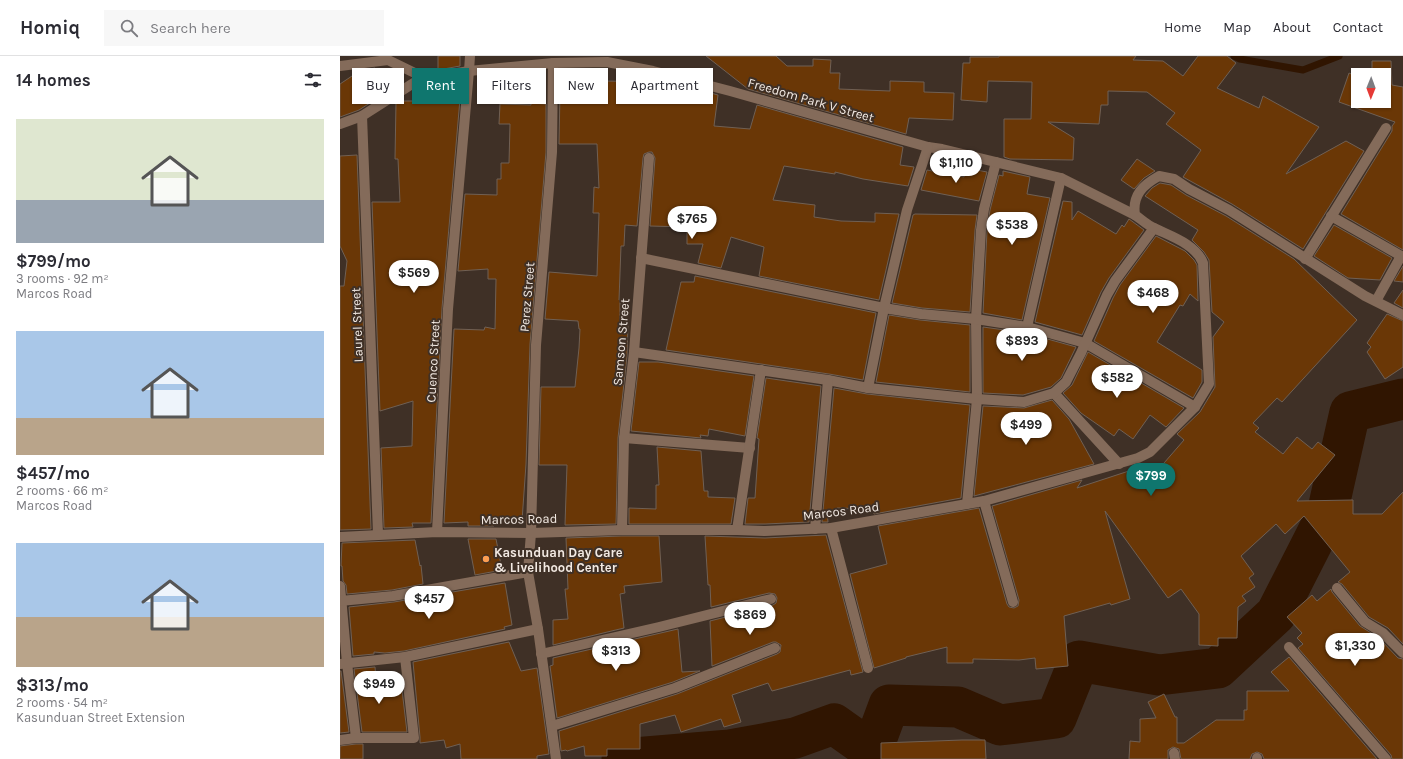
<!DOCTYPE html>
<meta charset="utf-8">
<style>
:root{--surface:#fff;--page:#f7f7f7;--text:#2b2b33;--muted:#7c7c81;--line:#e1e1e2;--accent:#0f766e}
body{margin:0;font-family:Karla,sans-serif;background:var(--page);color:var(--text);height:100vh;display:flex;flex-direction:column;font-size:15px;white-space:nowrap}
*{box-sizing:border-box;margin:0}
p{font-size:13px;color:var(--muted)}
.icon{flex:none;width:22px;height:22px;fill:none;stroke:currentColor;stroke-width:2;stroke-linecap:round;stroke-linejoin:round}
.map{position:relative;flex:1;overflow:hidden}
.sheet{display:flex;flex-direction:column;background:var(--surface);width:340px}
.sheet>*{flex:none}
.hud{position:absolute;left:12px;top:12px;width:380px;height:36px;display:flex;gap:8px}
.needle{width:26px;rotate:181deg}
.controls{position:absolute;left:1011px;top:12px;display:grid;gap:8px}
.controls a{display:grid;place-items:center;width:40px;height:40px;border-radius:0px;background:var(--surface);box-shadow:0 1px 3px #0004;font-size:20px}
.price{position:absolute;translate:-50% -34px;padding:0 9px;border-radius:14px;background:#fff;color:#222;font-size:13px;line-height:26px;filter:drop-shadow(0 1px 2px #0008)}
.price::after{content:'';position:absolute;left:50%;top:24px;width:12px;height:9px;margin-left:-6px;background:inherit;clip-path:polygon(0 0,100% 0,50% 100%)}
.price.on{background:var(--accent);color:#fff}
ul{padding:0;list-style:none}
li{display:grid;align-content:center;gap:8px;height:212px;padding:0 16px}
li span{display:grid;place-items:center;height:124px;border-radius:0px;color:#555}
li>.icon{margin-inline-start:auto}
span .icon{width:72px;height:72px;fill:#fffc;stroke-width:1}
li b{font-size:17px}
h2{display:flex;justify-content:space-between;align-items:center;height:48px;padding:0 16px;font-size:17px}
.pill{padding:0 14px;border-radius:0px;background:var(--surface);box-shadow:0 1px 3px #0004;font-size:14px;line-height:36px}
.pill.on{background:var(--accent);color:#fff}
header{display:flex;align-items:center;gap:24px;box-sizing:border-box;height:56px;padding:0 20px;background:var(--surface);border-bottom:1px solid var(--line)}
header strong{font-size:19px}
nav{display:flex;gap:22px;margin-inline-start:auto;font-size:14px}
.search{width:280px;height:36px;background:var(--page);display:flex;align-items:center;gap:10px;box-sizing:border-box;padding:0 14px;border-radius:0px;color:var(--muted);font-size:15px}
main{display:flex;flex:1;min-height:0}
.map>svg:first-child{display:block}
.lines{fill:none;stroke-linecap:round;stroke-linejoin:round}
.stream{stroke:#301501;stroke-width:7}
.river{stroke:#301501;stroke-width:41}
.building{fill:#6a3706;stroke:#706054}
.lane{stroke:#846b5a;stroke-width:10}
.street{stroke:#846b5a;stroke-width:10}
.poi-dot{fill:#fc9e52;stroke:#3f3026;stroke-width:1.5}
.labels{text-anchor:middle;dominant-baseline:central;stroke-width:4;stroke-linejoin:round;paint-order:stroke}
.street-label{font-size:13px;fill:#f3eae3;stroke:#3f3026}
.poi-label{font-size:13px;font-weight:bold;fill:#f3eae3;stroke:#3f3026;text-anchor:start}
</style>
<header>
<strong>Homiq</strong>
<div class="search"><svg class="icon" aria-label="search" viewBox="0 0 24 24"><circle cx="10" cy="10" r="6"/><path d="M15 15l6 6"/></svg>Search here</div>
<nav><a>Home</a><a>Map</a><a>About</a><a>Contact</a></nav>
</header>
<main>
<section class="sheet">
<h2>14 homes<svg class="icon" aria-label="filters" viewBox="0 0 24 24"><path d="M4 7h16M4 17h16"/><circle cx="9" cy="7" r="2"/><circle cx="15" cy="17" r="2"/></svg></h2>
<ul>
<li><span style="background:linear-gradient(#dfe7d0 65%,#9aa5b1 0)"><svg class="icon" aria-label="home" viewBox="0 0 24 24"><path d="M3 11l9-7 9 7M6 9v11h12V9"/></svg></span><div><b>$799/mo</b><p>3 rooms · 92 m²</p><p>Marcos Road</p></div></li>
<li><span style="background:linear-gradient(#a9c7e8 70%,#b9a48a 0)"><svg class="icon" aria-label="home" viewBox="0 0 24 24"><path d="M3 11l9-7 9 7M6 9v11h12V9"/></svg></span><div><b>$457/mo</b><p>2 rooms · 66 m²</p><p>Marcos Road</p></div></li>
<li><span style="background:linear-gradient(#a9c7e8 60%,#b9a48a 0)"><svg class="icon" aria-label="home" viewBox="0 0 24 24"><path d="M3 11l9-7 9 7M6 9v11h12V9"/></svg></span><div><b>$313/mo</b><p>2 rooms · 54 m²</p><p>Kasunduan Street Extension</p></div></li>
</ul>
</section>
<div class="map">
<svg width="1063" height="703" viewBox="0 0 1063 703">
<rect width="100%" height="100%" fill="#3f3026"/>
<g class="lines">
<polyline class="stream" points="894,0 900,3 963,14 999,0"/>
<polyline class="river" points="282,703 390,694 455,682 494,668 532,695 549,649 618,651 660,669 716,662 739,605 819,619 878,612 936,558 987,458 1010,356 1063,343"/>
</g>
<g class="building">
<polygon points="98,0 120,0 120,10 98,14"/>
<polygon points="366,0 436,0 447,10 473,10 473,3 491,4 490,17 500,17 499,33 550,35 550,25 584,26 584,36 614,37 613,64 569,62 566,78 408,33"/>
<polygon points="659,0 796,0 793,4 823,5 843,20 858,0 887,0 896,7 877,32 919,52 923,40 979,71 946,118 1006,85 1024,95 963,193 892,148 843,121 861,94 826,68 835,57 807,36 768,35 768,49 761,49 759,68 708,66 734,82 733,104 670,103 664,101 664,63 691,63 692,26 648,25 647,46 621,44 623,7 630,7 630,1 659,1"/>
<polygon points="1032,5 1051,5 1052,29 1063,31 1063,194 1001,158 1052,75 1052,70 1055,66 999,46 1009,17 1018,21 1018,45 1044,45 1044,19 1032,19"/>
<polygon points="35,12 50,34 19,54 0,61 0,28 21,14"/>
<polygon points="120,23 120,43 102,252 91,467 72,467 73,471 44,472 41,392 72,390 73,345 40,355 32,146 60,146 58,103 55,103 56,46 58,45 98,45 98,27"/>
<polygon points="263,25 329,26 378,39 374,70 410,73 417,49 563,91 560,109 574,111 568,130 523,123 495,116 495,118 444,110 433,144 475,149 474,161 501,165 535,166 535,157 559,158 539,244 419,220 424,191 391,181 381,212 358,207 363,188 347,188 347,171 310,170 315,102 312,96 309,96 304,98 303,102 297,170 285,169 284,190 281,190 279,244 280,244 280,268 288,268 287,300 278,382 276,468 225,469 227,409 199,409 201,331 235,331 239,292 240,273 239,273 238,265 205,263 209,216 257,220 259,157 253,157 254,131 259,132 257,88 219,88 220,36 263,37"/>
<polygon points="191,47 206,48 206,96 190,288 186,408 182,465 152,463 154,470 128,470 128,466 104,467 114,273 144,274 145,271 155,273 156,223 148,223 148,213 118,215 125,138 157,139 157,123 161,123 161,107 169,107 170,68 159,68 160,48 191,49"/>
<polygon points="17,99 31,473 0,474 0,230 4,230 7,205 0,190 0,100"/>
<polygon points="797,103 815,115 804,122 794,133 781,124"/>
<polygon points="626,112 647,116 639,145 581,134 587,114 624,121"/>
<polygon points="663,115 690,121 687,138 710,142 682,264 643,257 647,175 650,154 659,119 663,120"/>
<polygon points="820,127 831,129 846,139 886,160 954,203 1017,264 942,346 937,342 913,367 919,372 915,376 943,398 957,381 972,393 978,386 995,399 957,445 1013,444 1013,458 1042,458 1063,436 1063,588 1048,572 1029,561 1002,528 998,526 1010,516 964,460 945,478 936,468 901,500 914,518 909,522 915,531 902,540 906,545 898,551 897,582 878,582 878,590 859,589 859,558 841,533 828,542 765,455 790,543 771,549 770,547 724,560 728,610 696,613 695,602 679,604 633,603 633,607 607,607 607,591 566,601 566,602 534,612 510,518 547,508 538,470 639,452 667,548 669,551 674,552 678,550 679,544 652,450 742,424 737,432 798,412 804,430 844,384 837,378 860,356 875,331 873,281 884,266 872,256 869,204 864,196 852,184 858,174 805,140 812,132"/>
<polygon points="723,145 732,146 732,164 738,155 776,178 782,169 784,171 789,163 804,174 769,222 761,236 742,279 695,266"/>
<polygon points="575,158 637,159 635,174 630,256 582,252 552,247 573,159"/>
<polygon points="994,169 1052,202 1040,224 1008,222 974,200"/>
<polygon points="816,180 845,195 854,204 857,209 858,245 850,238 843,250 840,249 817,286 862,314 862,326 853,342 754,285 773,242 780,229"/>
<polygon points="1063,210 1063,226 1054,225"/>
<polygon points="355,220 536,257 523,324 489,318 326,294 341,226 354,226"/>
<polygon points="1063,234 1063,252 1054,247"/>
<polygon points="1047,258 1063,265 1063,311 1045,323 1027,296 1031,291 1027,287"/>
<polygon points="549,259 580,264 630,269 630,336 536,326"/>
<polygon points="643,271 686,277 736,291 721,322 711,331 683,339 643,337"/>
<polygon points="748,296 844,352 826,371 810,359 793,383 779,373 774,380 741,357 723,337 732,329"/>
<polygon points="299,306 318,306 414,320 405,380 369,373 368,380 360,379 361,382 291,375"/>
<polygon points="426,322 481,330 469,466 425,468 405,468 408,442 415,442 419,383 417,382"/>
<polygon points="494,332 527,338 630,349 621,442 534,458 533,453 497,452 497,455 487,455 488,466 482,466"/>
<polygon points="712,344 729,363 754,408 634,440 643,350 684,352"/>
<polygon points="317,391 361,395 364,435 368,435 368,441 395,442 391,468 289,468 289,452 316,453 316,429 319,429"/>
<polygon points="486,479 523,616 511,619 510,614 432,635 428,627 392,639 401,666 384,671 381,663 341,676 335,659 300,668 300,693 267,693 267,700 245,700 244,690 227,695 226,694 221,695 219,675 337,638 437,598 440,596 441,589 436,586 433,586 372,610 370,565 433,549 436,547 437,542 435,538 429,537 371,551 370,529 368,529 365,480 425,482"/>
<polygon points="282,480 319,480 322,526 284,530 285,537 280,538 284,572 213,589 213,564 228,563 225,533 228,533 226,482"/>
<polygon points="128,483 156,483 162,514 135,519"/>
<polygon points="75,484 80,510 81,509 83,528 52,534 7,538 6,529 3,525 2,510 1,510 2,487"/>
<polygon points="165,527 172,569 164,571 165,573 64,595 45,597 34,596 34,598 13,600 9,551 54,546"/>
<polygon points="991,533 992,536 1020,570 1039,582 1058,602 1063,603 1063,703 1052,703 1051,699 958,592 963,588 957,582 962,577 947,561 972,539 977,545"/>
<polygon points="338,573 342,616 360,615 333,626 217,662 210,610 213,609 213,602"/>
<polygon points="169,586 181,615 197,612 209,698 197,700 197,703 121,703 120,688 106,692 104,684 80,687 80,681 73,606"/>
<polygon points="949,601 1037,703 924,703 922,698 917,696 912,698 910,703 841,703 839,693 833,691 828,694 828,703 789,703 790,685 800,686 800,663 816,662 808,646 824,638 835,661 837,661 837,687 844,687 876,664 904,664 904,654 907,654 907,635 949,635 931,616"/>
<polygon points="35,611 37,635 62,634 67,676 22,676 14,613"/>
<polygon points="0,615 1,615 9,676 0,677"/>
<polygon points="622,684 645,684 646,703 541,703 541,687"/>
<polygon points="16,688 23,688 23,703 0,703 0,690"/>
</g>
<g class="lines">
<g class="lane">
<polyline points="0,10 48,4 83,21"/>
<polyline points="129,15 130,0"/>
<polyline points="714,337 779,408"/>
<polyline points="284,382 410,392"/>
<polyline points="627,448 637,343 636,263 641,174 644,153 656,106"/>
<polyline points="0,530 7,607 16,682"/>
<polyline points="0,545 53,540 188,516"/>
<polyline points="0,608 65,601 198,573"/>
<polyline points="0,684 16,682 74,682 65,601"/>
</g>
<g class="street">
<polyline points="213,7 212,96 196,289 191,477 188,516 198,573 216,703"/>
<polyline points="22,60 38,478"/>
<polyline points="0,68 22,60 83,21 88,22 129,15 213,7 267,6 313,15 390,35 588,91 602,93 721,122 795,159"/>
<polyline points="991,160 1063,201"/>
<polyline points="301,202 544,252 581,258 636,263 687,271 745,287 855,351"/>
<polyline points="965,203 1046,72"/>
<polyline points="1036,245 1061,200"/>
<polyline points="687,271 721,122"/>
<polyline points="294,296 488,324 528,332 637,343 684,346 714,337 726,326 741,297 767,239 775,225 814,172"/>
<polyline points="528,332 544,252 567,154 588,91"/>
<polyline points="644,445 673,546"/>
<polyline points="491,472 528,612"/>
<polyline points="475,473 488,324"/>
<polyline points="282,474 284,382 294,296 309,102"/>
<polyline points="397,474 421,314"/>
<polyline points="97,476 108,253 129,15"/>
<path d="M0,481L97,476L191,477L282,474H397L425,475L491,472L644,445L798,402L810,396L855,351L869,328L863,207C856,188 830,180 814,172C807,169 801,163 795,159C792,139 803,129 819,120L834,123L849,133L889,154L1025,240L1063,259"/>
<polyline points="997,532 1025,566 1043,577 1063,597"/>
<polyline points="949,591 1046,703"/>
<polyline points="201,598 319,571 431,543"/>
<polyline points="212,670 335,632 435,592"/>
<polyline points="834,697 835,703"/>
<polyline points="917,702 917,703"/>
</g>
</g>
<circle class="poi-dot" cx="146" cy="503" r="4"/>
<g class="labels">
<g class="street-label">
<text transform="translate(471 44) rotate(16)">Freedom Park V Street</text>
<text transform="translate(187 241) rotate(-85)">Perez Street</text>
<text transform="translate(17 269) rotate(-92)">Laurel Street</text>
<text transform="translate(281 286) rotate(-85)">Samson Street</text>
<text transform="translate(93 305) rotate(-87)">Cuenco Street</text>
<text transform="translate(501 455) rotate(-7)">Marcos Road</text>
<text transform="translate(179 463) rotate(-1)">Marcos Road</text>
</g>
<g class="poi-label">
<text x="154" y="496">Kasunduan Day Care<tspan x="154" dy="15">&amp; Livelihood Center</tspan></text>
</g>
</g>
</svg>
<div class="controls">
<a><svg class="needle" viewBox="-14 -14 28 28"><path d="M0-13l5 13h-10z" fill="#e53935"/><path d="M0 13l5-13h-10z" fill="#7c7c81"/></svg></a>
</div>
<b class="price" style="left:616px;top:128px">$1,110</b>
<b class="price" style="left:352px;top:184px">$765</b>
<b class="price" style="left:672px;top:190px">$538</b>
<b class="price" style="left:74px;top:238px">$569</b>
<b class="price" style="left:813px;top:258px">$468</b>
<b class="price" style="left:682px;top:306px">$893</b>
<b class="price" style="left:777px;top:343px">$582</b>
<b class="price" style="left:686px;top:390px">$499</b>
<b class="price on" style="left:811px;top:441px">$799</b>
<b class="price" style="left:89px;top:564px">$457</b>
<b class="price" style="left:410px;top:580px">$869</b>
<b class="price" style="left:1015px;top:611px">$1,330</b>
<b class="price" style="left:276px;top:616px">$313</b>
<b class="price" style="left:39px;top:649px">$949</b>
<div class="hud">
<a class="pill">Buy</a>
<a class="pill on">Rent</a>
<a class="pill">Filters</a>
<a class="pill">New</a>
<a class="pill">Apartment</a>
</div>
</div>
</main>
